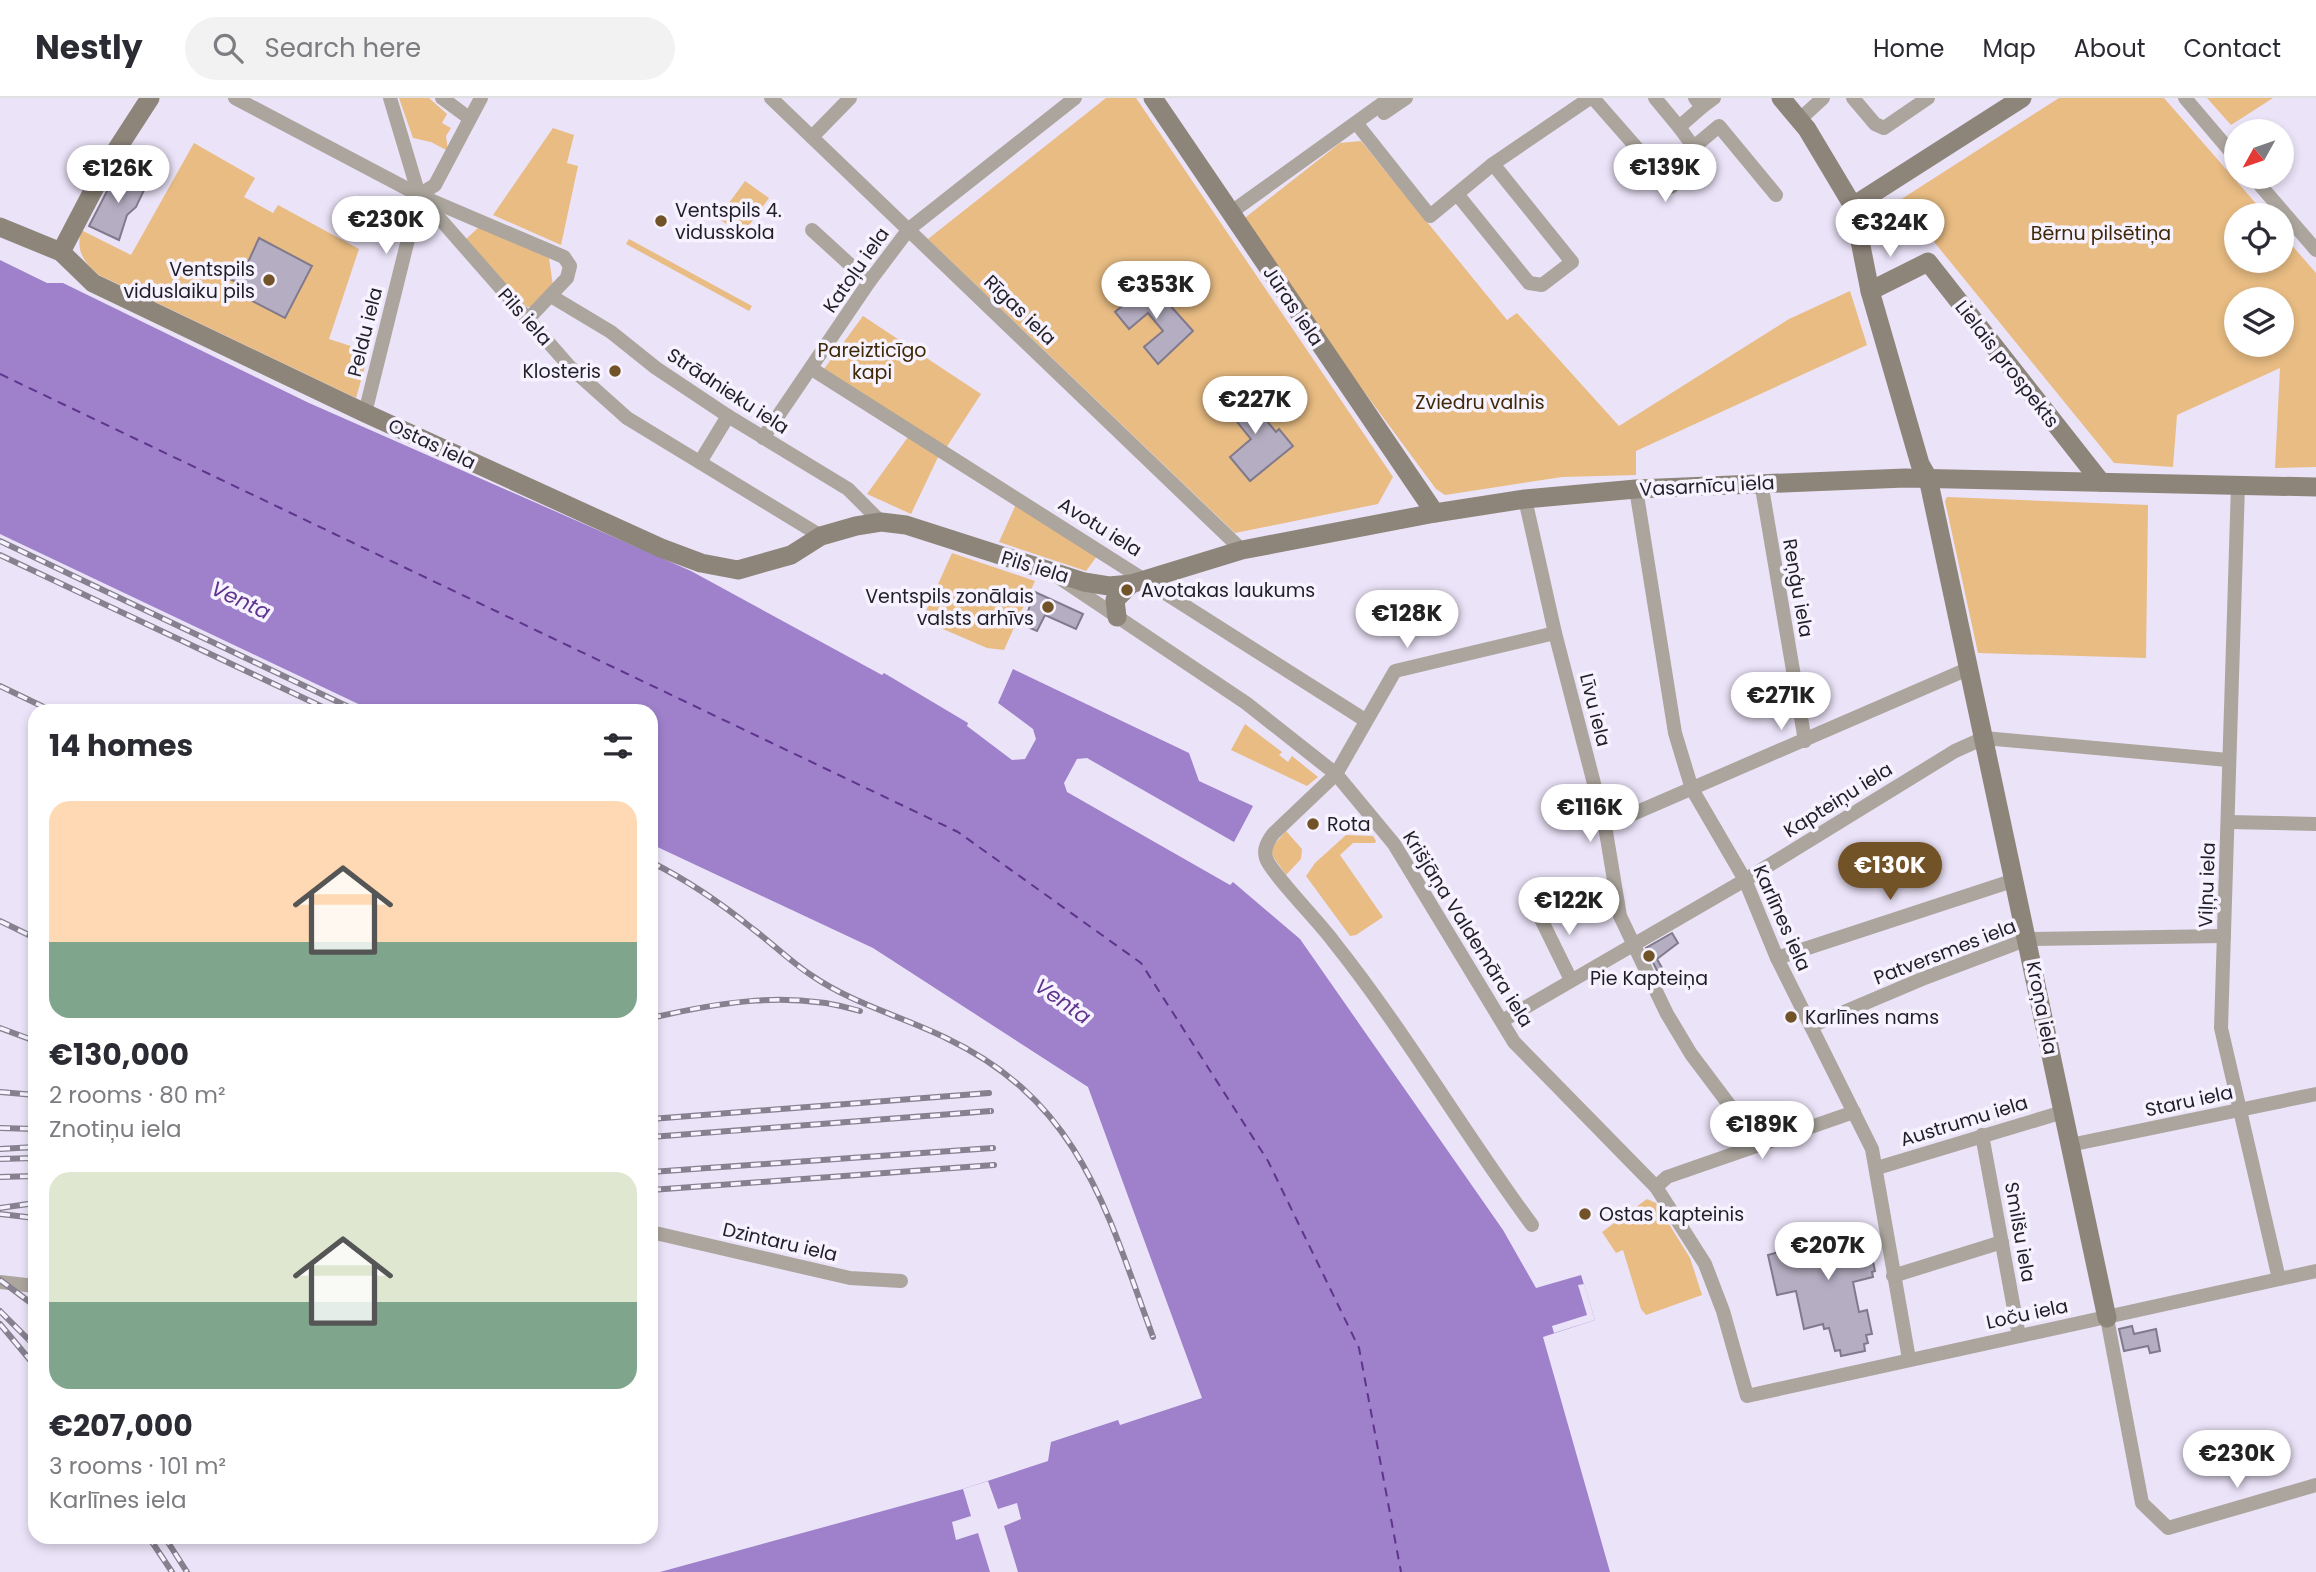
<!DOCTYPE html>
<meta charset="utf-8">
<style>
:root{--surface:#fff;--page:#f2f2f3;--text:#2b2b33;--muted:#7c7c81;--line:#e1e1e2;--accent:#725328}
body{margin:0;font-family:Poppins,sans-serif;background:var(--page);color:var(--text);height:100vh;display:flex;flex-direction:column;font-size:26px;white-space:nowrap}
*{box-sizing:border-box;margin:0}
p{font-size:23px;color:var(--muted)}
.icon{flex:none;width:38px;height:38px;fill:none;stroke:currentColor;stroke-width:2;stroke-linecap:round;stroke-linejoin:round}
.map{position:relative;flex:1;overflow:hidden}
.side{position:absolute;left:28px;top:606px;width:630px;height:840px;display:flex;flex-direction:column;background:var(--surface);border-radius:21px;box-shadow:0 4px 10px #0003}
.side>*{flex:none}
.needle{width:46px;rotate:230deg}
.fabs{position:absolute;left:2224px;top:21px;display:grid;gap:14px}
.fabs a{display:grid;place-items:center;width:70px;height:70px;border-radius:50%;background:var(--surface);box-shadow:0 4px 10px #0003;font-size:35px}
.price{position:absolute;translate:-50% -60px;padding:0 16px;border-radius:24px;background:#fff;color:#222;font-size:23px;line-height:46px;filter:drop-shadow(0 2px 4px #0008)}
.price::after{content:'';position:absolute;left:50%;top:42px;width:21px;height:16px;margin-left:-10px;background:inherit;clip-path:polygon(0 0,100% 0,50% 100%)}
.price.selected{background:var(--accent);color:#fff}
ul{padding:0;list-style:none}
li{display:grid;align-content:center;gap:14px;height:371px;padding:0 21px}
li span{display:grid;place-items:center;height:217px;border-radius:21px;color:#555}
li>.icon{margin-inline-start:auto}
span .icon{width:126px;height:126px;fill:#fffc;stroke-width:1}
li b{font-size:30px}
h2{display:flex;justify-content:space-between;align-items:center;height:84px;padding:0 21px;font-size:30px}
header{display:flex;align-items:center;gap:42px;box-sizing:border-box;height:98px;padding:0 35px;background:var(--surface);border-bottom:2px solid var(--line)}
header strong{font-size:33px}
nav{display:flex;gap:38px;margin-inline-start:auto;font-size:24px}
.search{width:490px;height:63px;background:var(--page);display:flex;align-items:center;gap:18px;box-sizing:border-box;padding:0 24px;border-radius:38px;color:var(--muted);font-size:26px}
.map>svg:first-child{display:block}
.green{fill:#e8bc83;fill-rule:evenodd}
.water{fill:#9e80cb}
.pier{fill:#ebe3f8}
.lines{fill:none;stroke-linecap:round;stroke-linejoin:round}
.ferry{stroke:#5e348d;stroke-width:2;stroke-dasharray:9 7;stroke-linecap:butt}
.building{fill:#b5aec2;stroke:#817a8c;stroke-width:2}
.street{stroke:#aba59d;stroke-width:14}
.secondary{stroke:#8e857a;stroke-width:19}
.rail-casing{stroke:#86808f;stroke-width:6}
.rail{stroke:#f7f2ff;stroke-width:3.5;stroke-dasharray:10;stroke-linecap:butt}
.poi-dot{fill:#725328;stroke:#f7f2ff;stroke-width:2.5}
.labels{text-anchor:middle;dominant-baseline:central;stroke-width:7;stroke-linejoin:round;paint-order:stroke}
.poi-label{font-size:19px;fill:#211e26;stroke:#f7f2ff;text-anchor:start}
.park-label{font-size:19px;fill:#3e2806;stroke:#f7f2ff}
.street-label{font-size:19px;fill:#211e26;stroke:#f7f2ff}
.water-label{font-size:21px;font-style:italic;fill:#5e348d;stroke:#f7f2ff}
</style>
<header>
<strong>Nestly</strong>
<div class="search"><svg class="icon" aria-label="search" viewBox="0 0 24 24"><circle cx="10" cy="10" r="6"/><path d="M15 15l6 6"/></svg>Search here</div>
<nav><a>Home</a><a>Map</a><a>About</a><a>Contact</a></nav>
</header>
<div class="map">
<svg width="2316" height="1474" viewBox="0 0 2316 1474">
<rect width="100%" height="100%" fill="#ebe3f8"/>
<g class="green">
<polygon points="399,0 429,0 447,16 442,25 451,30 446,38 448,53 431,44 413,40"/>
<polygon points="1106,0 1136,0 1393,379 1378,406 1235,435 928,141"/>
<path d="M2059,0H2164L2266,117H2236V163H2282V136L2316,175V369L2275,370L2280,270L2177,317L2173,369L2114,365L1900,102ZM2236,201H2282V247H2236Z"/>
<polygon points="2207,0 2273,0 2231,27"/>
<polygon points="553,30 574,37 567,65 578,68 561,147 493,117"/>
<polygon points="1361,43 1507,222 1517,215 1619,328 1789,221 1850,193 1867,247 1636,353 1636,377 1562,379 1445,397 1436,391 1283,184 1242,119 1246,119 1340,45"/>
<path d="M194,45L255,80L244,99L273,115L278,107L359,151L329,241L369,254L356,300L99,177C83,163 76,154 81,132L131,157Z"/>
<polygon points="745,83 769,100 742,137 718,120"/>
<polygon points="479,129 549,160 553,188 530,209 527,209 465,142"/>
<polygon points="629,141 752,208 749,213 626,146"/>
<polygon points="863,218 981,296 946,350 824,271"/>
<polygon points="908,339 939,357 911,416 867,396"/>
<polygon points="1947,399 2148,407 2146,560 1978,555 1945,403"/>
<polygon points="1017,404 1100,454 1086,473 999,444"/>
<polygon points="952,455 1035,483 1004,552 987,550 922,522"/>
<polygon points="1245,626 1282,654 1279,657 1288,664 1292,658 1318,679 1307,688 1231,652"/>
<polygon points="1286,733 1302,751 1301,761 1286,777 1272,757 1272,749"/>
<polygon points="1346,737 1373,738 1376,743 1375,745 1353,745 1340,757 1383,819 1356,837 1350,838 1306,778 1315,765"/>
<polygon points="1647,1101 1656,1105 1690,1160 1702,1197 1646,1217 1641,1211 1623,1152 1616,1155 1602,1134"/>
</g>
<polygon class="water" points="0,162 47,185 63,185 309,305 691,473 882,577 884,575 968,625 967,628 1012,662 1025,661 1036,641 1033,631 998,605 1013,571 1189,655 1199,683 1253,708 1234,744 1087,660 1077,661 1064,685 1067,694 1230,787 1233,784 1300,841 1503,1132 1536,1190 1581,1177 1595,1222 1543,1239 1610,1474 660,1474 963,1391 1048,1363 1051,1344 1118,1322 1120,1327 1202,1300 1088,989 873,850 651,746 651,612 371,612 0,436"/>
<g class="pier">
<polygon points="1584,1186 1595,1222 1554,1235 1552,1228 1587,1217 1578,1187"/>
<polygon points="988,1383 998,1411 1017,1405 1021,1421 1004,1428 1018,1474 990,1474 978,1435 956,1442 952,1424 971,1418 963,1391"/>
</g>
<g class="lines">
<polyline class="ferry" points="0,276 958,734 1141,865 1268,1063 1359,1250 1401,1474"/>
</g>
<g class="building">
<polygon points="118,72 146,88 136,109 127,117 119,142 89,128"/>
<polygon points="259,140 312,168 285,220 233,193 238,185 226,179 233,167 244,173"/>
<polygon points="1150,185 1193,233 1158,266 1144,249 1163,233 1148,215 1129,231 1115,214"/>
<polygon points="1239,289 1276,334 1279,331 1293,348 1250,383 1230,359 1251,341 1221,304"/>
<polygon points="1035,494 1083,516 1076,531 1045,517 1037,533 1023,527"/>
<polygon points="1672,835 1678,845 1657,861 1666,877 1661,881 1646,850"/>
<polygon points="1842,1126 1843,1131 1862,1127 1863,1131 1866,1131 1875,1173 1872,1174 1873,1179 1853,1184 1859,1214 1867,1212 1872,1236 1866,1237 1868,1245 1864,1246 1865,1253 1841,1258 1840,1252 1835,1253 1829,1230 1824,1231 1823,1226 1804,1231 1796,1193 1777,1197 1768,1157 1779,1154 1777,1149 1787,1147 1787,1143 1813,1137 1812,1132"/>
<polygon points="2132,1228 2134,1236 2156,1231 2160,1253 2150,1255 2148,1248 2124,1253 2119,1231"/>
</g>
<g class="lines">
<g class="street">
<polyline points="235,0 419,97 570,269 627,320 821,438"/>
<polyline points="442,0 469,20"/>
<polyline points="771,0 1242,452"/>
<polyline points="1593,0 1671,89 1703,62 1679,29"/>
<polyline points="1655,0 1679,29 1702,9"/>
<polyline points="1695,0 1702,9 1714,0"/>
<polyline points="1853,0 1875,26 1884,30 1928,0"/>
<polyline points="2185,0 2236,60"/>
<polyline points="1384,15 1406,0"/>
<polyline points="1799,22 1823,0"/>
<polyline points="1357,26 1430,118 1493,66 1590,0"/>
<polyline points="812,39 850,0"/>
<polyline points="1695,48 1719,28 1776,97"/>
<polyline points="2253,79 2316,152"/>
<polyline points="1457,96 1529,185 1542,187 1572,164 1493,66"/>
<polyline points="419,97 435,87 481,0"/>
<polyline points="423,99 564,159 570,168 567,180 527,222"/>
<polyline points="1230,115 1390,0"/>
<polyline points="812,132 869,184"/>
<polyline points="551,198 611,234 656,270 728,318 848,391 881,424"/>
<polyline points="812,271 1365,622"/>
<polyline points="365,315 419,97 390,0"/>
<polyline points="763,340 869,184 909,131 1075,0"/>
<polyline points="700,364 728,318"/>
<polyline points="1761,384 1805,643"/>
<polyline points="2238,387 2221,930 2279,1181"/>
<polyline points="1636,391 1675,635 1692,691 1745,782 1777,860 1872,1051 1909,1261"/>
<polyline points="1525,401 1555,535 1605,728 1620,818 1667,916 1691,956 1758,1045"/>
<polyline points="1061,481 1246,605 1336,676 1394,746 1514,944 1656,1089 1705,1166 1723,1213 1747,1298 2316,1173"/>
<polyline points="2228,724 2316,726"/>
<polyline points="1605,728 1970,570"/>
<polyline points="1543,797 1538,810 1540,819 1571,882"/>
<polyline points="1777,860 2015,782"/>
<polyline points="1502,923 1745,782 1955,653 1984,640 2228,662"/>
<polyline points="1811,928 1922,881 2028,841 2224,838"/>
<polyline points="1982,1037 2019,1238"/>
<polyline points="2070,1047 2316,996"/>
<polyline points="1877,1070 2063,1014"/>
<polyline points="1656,1089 1667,1079 1854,1014"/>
<path d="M1532,1127C1463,1034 1405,933 1333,843C1321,826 1270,774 1266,760C1263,751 1268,743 1273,736L1336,676L1395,573L1555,535"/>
<polyline points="651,1134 850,1180 901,1183"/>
<polyline points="1893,1178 2002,1144"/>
<polyline points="0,1184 35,1188"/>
<polyline points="2107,1220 2142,1405 2168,1430 2316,1387"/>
</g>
<g class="secondary">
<polyline points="1153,0 1435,415"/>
<polyline points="1781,0 1807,31 1853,108 1870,193 1920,366 1928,380 2107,1220"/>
<polyline points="1853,108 2022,0"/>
<polyline points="0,129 61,154 93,185 365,315 661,450 701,465 738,472 791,457 821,438 856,428 881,424 906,427 1084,484 1109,488 1131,486 1242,452 1435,415 1525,401 1636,391 1905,380 2316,389"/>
<polyline points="61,154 106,68 150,0"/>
<polyline points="1870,193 1928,164 2101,384"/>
<polyline points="1117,519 1115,502 1131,486"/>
</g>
<defs>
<g id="rail">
<polyline points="0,443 355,612"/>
<polyline points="0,457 329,612"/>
<polyline points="0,588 50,612"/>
<path d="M651,764C687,782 722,806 753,831C773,846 791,864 811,877C853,906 901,918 946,940C1080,1004 1106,1111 1153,1239"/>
<polyline points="0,823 35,840"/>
<path d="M651,920C721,904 790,892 860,913"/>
<polyline points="0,930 35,943"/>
<polyline points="0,994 35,997"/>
<polyline points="651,1021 989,995"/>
<polyline points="0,1030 35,1031"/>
<polyline points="651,1039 991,1013"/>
<polyline points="0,1051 35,1049"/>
<polyline points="0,1061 35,1060"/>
<polyline points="651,1074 993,1050"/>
<polyline points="0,1079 35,1078"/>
<polyline points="651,1092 994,1067"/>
<polyline points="0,1110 35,1105"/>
<polyline points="0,1116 35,1120"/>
<polyline points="0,1182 35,1208"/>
<polyline points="0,1213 35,1248"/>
<polyline points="0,1226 35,1268"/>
<polyline points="148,1438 172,1474"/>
<polyline points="164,1438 187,1474"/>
</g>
</defs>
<use href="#rail" class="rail-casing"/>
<use href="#rail" class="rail"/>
</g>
<g class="poi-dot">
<circle cx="661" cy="123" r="7"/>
<circle cx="269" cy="182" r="7"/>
<circle cx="615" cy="273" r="7"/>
<circle cx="1127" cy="492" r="7"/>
<circle cx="1048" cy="509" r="7"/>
<circle cx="1313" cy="726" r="7"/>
<circle cx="1649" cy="858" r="7"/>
<circle cx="1791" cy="919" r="7"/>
<circle cx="1585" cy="1116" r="7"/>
</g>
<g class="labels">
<g class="poi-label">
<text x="675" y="112">Ventspils 4.<tspan x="675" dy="22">vidusskola</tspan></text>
<text x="255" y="171" text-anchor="end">Ventspils<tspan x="255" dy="22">viduslaiku pils</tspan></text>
<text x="601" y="273" text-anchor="end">Klosteris</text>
<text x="1141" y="492">Avotakas laukums</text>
<text x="1034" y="498" text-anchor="end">Ventspils zonālais<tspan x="1034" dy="22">valsts arhīvs</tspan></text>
<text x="1327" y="726">Rota</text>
<text x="1649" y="880" text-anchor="middle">Pie Kapteiņa</text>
<text x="1805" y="919">Karlīnes nams</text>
<text x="1599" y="1116">Ostas kapteinis</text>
</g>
<g class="park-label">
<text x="2101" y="135">Bērnu pilsētiņa</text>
<text x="872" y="252">Pareizticīgo<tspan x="872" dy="22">kapi</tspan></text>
<text x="1480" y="304">Zviedru valnis</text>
</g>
<g class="street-label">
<text transform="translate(856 172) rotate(-55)">Katoļu iela</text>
<text transform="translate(1293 208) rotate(56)">Jūras iela</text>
<text transform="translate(1020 212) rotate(44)">Rīgas iela</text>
<text transform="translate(525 219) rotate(48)">Pils iela</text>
<text transform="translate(365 234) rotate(-76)">Peldu iela</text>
<text transform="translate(2007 266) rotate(52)">Lielais prospekts</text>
<text transform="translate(728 293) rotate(33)">Strādnieku iela</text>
<text transform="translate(432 346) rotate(25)">Ostas iela</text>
<text transform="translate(1707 388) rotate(-3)">Vasarnīcu iela</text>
<text transform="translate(1100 429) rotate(32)">Avotu iela</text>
<text transform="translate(1035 469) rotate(17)">Pils iela</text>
<text transform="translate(1798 490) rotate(80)">Reņģu iela</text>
<text transform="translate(1595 612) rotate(76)">Līvu iela</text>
<text transform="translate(1838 702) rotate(-32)">Kapteiņu iela</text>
<text transform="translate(2207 787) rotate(-88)">Viļņu iela</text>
<text transform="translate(1782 820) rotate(66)">Karlīnes iela</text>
<text transform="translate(1468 831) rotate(58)">Krišjāņa Valdemāra iela</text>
<text transform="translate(1945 854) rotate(-21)">Patversmes iela</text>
<text transform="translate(2042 910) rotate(79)">Kroņa iela</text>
<text transform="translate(2189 1003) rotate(-12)">Staru iela</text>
<text transform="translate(1964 1023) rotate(-17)">Austrumu iela</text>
<text transform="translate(2020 1134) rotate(80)">Smilšu iela</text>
<text transform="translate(780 1144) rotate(13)">Dzintaru iela</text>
<text transform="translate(2027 1216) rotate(-12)">Loču iela</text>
</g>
<g class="water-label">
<text transform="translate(241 502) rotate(25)">Venta</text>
<text transform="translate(1063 903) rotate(35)">Venta</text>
</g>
</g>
</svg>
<div class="fabs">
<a><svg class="needle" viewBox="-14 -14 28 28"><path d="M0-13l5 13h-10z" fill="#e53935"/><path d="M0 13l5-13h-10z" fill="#7c7c81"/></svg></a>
<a><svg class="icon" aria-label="locate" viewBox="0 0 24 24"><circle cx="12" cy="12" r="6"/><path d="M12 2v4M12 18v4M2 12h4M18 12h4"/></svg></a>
<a><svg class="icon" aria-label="layers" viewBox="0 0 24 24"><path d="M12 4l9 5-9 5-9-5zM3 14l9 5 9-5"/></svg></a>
</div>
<b class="price" style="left:1665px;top:106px">€139K</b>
<b class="price" style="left:118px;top:107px">€126K</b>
<b class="price" style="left:386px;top:158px">€230K</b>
<b class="price" style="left:1890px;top:161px">€324K</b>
<b class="price" style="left:1156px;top:223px">€353K</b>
<b class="price" style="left:1255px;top:338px">€227K</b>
<b class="price" style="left:1407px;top:552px">€128K</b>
<b class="price" style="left:1781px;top:634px">€271K</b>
<b class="price" style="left:1590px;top:746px">€116K</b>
<b class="price selected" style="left:1890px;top:804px">€130K</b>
<b class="price" style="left:1569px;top:839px">€122K</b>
<b class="price" style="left:1762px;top:1063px">€189K</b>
<b class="price" style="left:1828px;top:1184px">€207K</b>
<b class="price" style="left:2237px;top:1392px">€230K</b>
<section class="side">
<h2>14 homes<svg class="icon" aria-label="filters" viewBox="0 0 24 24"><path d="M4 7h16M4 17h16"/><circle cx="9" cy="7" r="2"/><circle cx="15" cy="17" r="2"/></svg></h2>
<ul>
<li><span style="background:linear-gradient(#ffd9b3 65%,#7fa58c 0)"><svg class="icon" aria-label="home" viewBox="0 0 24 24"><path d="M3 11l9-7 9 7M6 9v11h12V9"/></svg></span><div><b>€130,000</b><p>2 rooms · 80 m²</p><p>Znotiņu iela</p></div></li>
<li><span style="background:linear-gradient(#dfe7d0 60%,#7fa58c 0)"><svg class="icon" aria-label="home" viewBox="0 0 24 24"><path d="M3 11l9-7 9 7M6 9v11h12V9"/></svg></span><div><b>€207,000</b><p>3 rooms · 101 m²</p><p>Karlīnes iela</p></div></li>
</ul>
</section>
</div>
